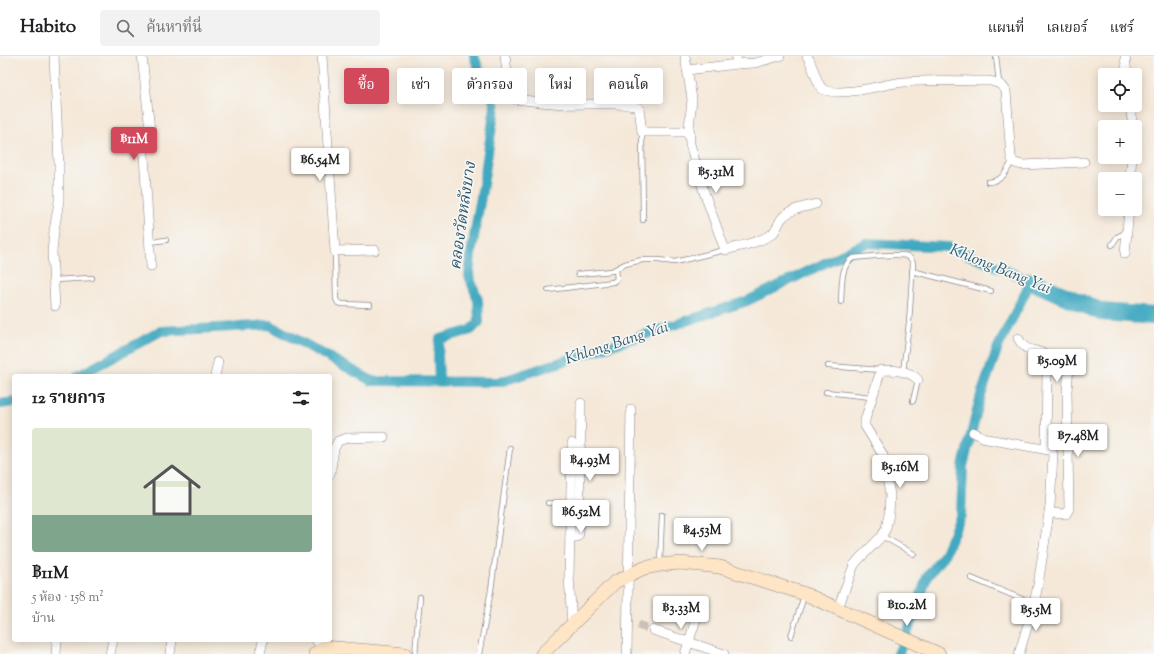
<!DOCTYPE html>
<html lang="th">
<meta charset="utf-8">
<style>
:root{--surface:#fff;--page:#f2f2f2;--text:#202124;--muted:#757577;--line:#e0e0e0;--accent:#d1495b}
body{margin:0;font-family:"Sorts Mill Goudy","Noto Serif Thai",serif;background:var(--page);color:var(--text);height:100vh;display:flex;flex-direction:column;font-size:15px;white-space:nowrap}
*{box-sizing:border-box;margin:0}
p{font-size:13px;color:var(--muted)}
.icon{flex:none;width:22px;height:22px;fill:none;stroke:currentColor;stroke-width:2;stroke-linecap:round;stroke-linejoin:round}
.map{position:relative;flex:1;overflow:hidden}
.panel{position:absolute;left:12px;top:318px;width:320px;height:268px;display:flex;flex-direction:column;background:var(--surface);border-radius:4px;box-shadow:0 2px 10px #0003}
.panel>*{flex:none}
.hud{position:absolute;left:344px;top:12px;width:380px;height:36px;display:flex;gap:8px}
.fabs{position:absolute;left:1098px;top:12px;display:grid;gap:8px}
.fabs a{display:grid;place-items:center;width:44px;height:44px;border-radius:4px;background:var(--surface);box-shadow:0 2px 10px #0003;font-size:20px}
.price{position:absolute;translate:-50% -34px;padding:0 9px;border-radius:4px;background:#fff;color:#222;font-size:13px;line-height:26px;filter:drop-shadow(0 1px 2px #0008)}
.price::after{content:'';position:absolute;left:50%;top:24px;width:12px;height:9px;margin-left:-6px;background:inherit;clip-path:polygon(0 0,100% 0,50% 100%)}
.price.selected{background:var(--accent);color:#fff}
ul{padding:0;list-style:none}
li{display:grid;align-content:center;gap:8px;height:212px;padding:0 20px}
li span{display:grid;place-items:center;height:124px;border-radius:4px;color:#555}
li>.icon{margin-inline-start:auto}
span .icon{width:72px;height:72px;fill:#fffc;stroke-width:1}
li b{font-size:17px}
h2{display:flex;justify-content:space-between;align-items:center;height:48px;padding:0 20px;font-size:17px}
.chip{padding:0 14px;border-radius:4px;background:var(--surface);box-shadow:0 2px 10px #0003;font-size:14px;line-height:36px}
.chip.selected{background:var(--accent);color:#fff}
header{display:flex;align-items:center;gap:24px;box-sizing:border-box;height:56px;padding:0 20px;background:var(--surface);border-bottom:1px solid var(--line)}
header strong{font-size:19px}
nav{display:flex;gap:22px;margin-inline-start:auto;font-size:14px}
.search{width:280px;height:36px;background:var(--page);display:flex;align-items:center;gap:10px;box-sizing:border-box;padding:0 14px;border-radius:4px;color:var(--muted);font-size:15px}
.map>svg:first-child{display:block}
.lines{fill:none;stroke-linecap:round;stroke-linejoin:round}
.canal{stroke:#40a8c0;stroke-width:10}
.river{stroke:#40a8c0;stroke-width:18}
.street-tunnel{stroke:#cbc0b9;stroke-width:9;stroke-dasharray:9 4.5;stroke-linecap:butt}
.lane-casing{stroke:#8c858a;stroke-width:6}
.street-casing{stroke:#8c858a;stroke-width:10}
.secondary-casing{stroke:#8c858a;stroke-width:14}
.lane{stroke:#fff;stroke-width:4.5}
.street{stroke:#fff;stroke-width:9}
.secondary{stroke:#fde5c5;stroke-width:13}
.labels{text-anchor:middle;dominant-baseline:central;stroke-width:3.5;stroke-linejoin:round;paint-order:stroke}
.water-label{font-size:16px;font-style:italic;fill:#2e5870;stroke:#f6f6f2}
</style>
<header>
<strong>Habito</strong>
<div class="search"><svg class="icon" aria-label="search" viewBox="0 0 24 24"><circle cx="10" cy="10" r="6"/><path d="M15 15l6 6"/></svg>ค้นหาที่นี่</div>
<nav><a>แผนที่</a><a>เลเยอร์</a><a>แชร์</a></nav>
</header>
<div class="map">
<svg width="1154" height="598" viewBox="0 0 1154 598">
<rect width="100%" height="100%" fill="#f6f6f2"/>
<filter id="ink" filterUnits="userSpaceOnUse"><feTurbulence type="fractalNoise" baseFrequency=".025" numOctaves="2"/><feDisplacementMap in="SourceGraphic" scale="8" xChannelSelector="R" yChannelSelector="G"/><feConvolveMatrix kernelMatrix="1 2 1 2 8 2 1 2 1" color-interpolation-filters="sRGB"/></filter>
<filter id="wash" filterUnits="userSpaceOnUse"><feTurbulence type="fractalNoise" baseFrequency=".012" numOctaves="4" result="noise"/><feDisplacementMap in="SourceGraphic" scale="16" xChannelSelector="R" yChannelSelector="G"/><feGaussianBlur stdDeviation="0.9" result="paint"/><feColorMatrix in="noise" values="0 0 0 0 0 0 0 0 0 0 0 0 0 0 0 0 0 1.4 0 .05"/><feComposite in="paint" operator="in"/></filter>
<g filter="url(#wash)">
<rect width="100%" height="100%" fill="#f5e8d8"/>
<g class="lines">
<g class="canal">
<polyline points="1153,260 1154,256"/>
<polyline points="78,320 161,275 270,269 372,325 500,326 747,245 866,187 949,191 1031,225 998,291 981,339 963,410 961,459 944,499 927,521 912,565 898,598"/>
<polyline points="439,325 438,299 440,283 471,274 479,266 478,244 469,220 471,198 483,129 495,51 489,30 480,17 474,0"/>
<polyline points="0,348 14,346"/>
</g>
<polyline class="river" points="1031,225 1102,256 1154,260"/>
</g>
</g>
<g filter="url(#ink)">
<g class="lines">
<polyline class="street-tunnel" points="638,569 653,574"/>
<defs>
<g id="lane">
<polyline points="996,0 999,27"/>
<polyline points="642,76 643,164"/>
<path d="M988,126C1003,125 1005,117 1012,106"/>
<polyline points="150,186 166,184"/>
<polyline points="1112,189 1117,181 1127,176"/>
<polyline points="335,195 336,243 338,247 342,248 370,249"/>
<polyline points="912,215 991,235"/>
<polyline points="578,218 612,215 625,208 642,204 658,204 675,206 725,194"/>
<polyline points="54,224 92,222"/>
<polyline points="548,234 613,226 617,223 616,213"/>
<path d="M841,246C842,232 840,209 853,202C865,201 897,197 907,200C910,201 912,204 913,207L909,267L903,316"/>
<polyline points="828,310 881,314"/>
<polyline points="826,336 871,341"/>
<polyline points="913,345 918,324"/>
<polyline points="548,447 572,447"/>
<polyline points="882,480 914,498"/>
<polyline points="660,507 662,459"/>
<polyline points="971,522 1034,548"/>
<polyline points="791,580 804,540"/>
<polyline points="415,598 420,541"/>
<polyline points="479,598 491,534 510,392"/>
</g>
<g id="street">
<polyline points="54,0 59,108 59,145 54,175 52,196 55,250"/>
<polyline points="142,0 150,74 144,92 144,99 151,210"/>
<polyline points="322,0 335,195 375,194"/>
<path d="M505,0L510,39L515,43C531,45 548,47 565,48C581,49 627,45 639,52L642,76H690"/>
<path d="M685,0L692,43L689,72L690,88L704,136L725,194C740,190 759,187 772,178C777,174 778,167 782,162C790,153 804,151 816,148"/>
<path d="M807,0L809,3L818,26L822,33C843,42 881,28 904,26C932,23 961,25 990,25C998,27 1002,28 1006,35L1011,101C1013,107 1016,108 1023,109L1084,106"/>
<polyline points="1125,0 1127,19"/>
<polyline points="737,8 755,7 780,0"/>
<polyline points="687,14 737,8 736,0"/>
<polyline points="1130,49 1133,71"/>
<polyline points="1130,123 1132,101"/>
<polyline points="1125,198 1129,153"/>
<path d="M1018,282C1027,298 1031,291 1044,298L1047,315L1046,393"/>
<polyline points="215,320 218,306"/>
<polyline points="973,376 987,383 1049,394 1052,395 1053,399 1050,450 1038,529 1034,548 1019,598"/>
<polyline points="330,418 334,393 338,385 347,382 384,381"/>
<polyline points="1049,457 1066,458 1069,453 1067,335 1069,310"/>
<polyline points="570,481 577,481 579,478 581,347"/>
<path d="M838,552L854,509L860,502L882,480L886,472L889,458L890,439L883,399L865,370V364L881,314C892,314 910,314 918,324"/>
<polyline points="572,569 569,520 572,387"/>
<polyline points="653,574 724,598"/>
<polyline points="316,584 324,591"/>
<polyline points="56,598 57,584"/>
<polyline points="110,598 113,584"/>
<polyline points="170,598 172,584"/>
<polyline points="260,598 263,584"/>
<polyline points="627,598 631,353"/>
<polyline points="685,598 698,557"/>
</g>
<g id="secondary">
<polyline points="315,598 324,591 405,598"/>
<polyline points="542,598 615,526 644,512 660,509 680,507 720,511 805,538 939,598"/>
</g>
</defs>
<use href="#lane" class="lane-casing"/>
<use href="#street" class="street-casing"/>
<use href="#secondary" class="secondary-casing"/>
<use href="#lane" class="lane"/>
<use href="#street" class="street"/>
<use href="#secondary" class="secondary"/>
</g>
</g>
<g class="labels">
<g class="water-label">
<text transform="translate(464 160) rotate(-82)">คลองวัดหลังบาง</text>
<text transform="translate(1000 214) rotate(22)">Khlong Bang Yai</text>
<text transform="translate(617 288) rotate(-18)">Khlong Bang Yai</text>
</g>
</g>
</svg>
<div class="fabs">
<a><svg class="icon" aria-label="locate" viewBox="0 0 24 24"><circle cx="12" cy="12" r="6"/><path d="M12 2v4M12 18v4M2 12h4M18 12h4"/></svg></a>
<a>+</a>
<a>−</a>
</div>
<b class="price selected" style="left:134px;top:105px">฿11M</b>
<b class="price" style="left:320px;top:126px">฿6.54M</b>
<b class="price" style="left:716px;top:138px">฿5.31M</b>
<b class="price" style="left:1057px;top:327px">฿5.09M</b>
<b class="price" style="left:1078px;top:402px">฿7.48M</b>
<b class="price" style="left:590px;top:426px">฿4.93M</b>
<b class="price" style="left:900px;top:433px">฿5.16M</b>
<b class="price" style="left:581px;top:478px">฿6.52M</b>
<b class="price" style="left:702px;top:496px">฿4.53M</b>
<b class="price" style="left:907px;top:571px">฿10.2M</b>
<b class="price" style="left:681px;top:574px">฿3.33M</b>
<b class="price" style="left:1036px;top:576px">฿5.5M</b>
<div class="hud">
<a class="chip selected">ซื้อ</a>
<a class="chip">เช่า</a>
<a class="chip">ตัวกรอง</a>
<a class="chip">ใหม่</a>
<a class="chip">คอนโด</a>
</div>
<section class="panel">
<h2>12 รายการ<svg class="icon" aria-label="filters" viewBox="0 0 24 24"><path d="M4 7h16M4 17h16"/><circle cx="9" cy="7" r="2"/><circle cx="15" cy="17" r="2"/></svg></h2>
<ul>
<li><span style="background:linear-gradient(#dfe7d0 70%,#7fa58c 0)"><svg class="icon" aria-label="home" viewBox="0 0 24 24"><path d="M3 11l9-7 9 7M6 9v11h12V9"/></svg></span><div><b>฿11M</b><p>5 ห้อง · 158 m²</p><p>บ้าน</p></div></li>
</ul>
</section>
</div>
